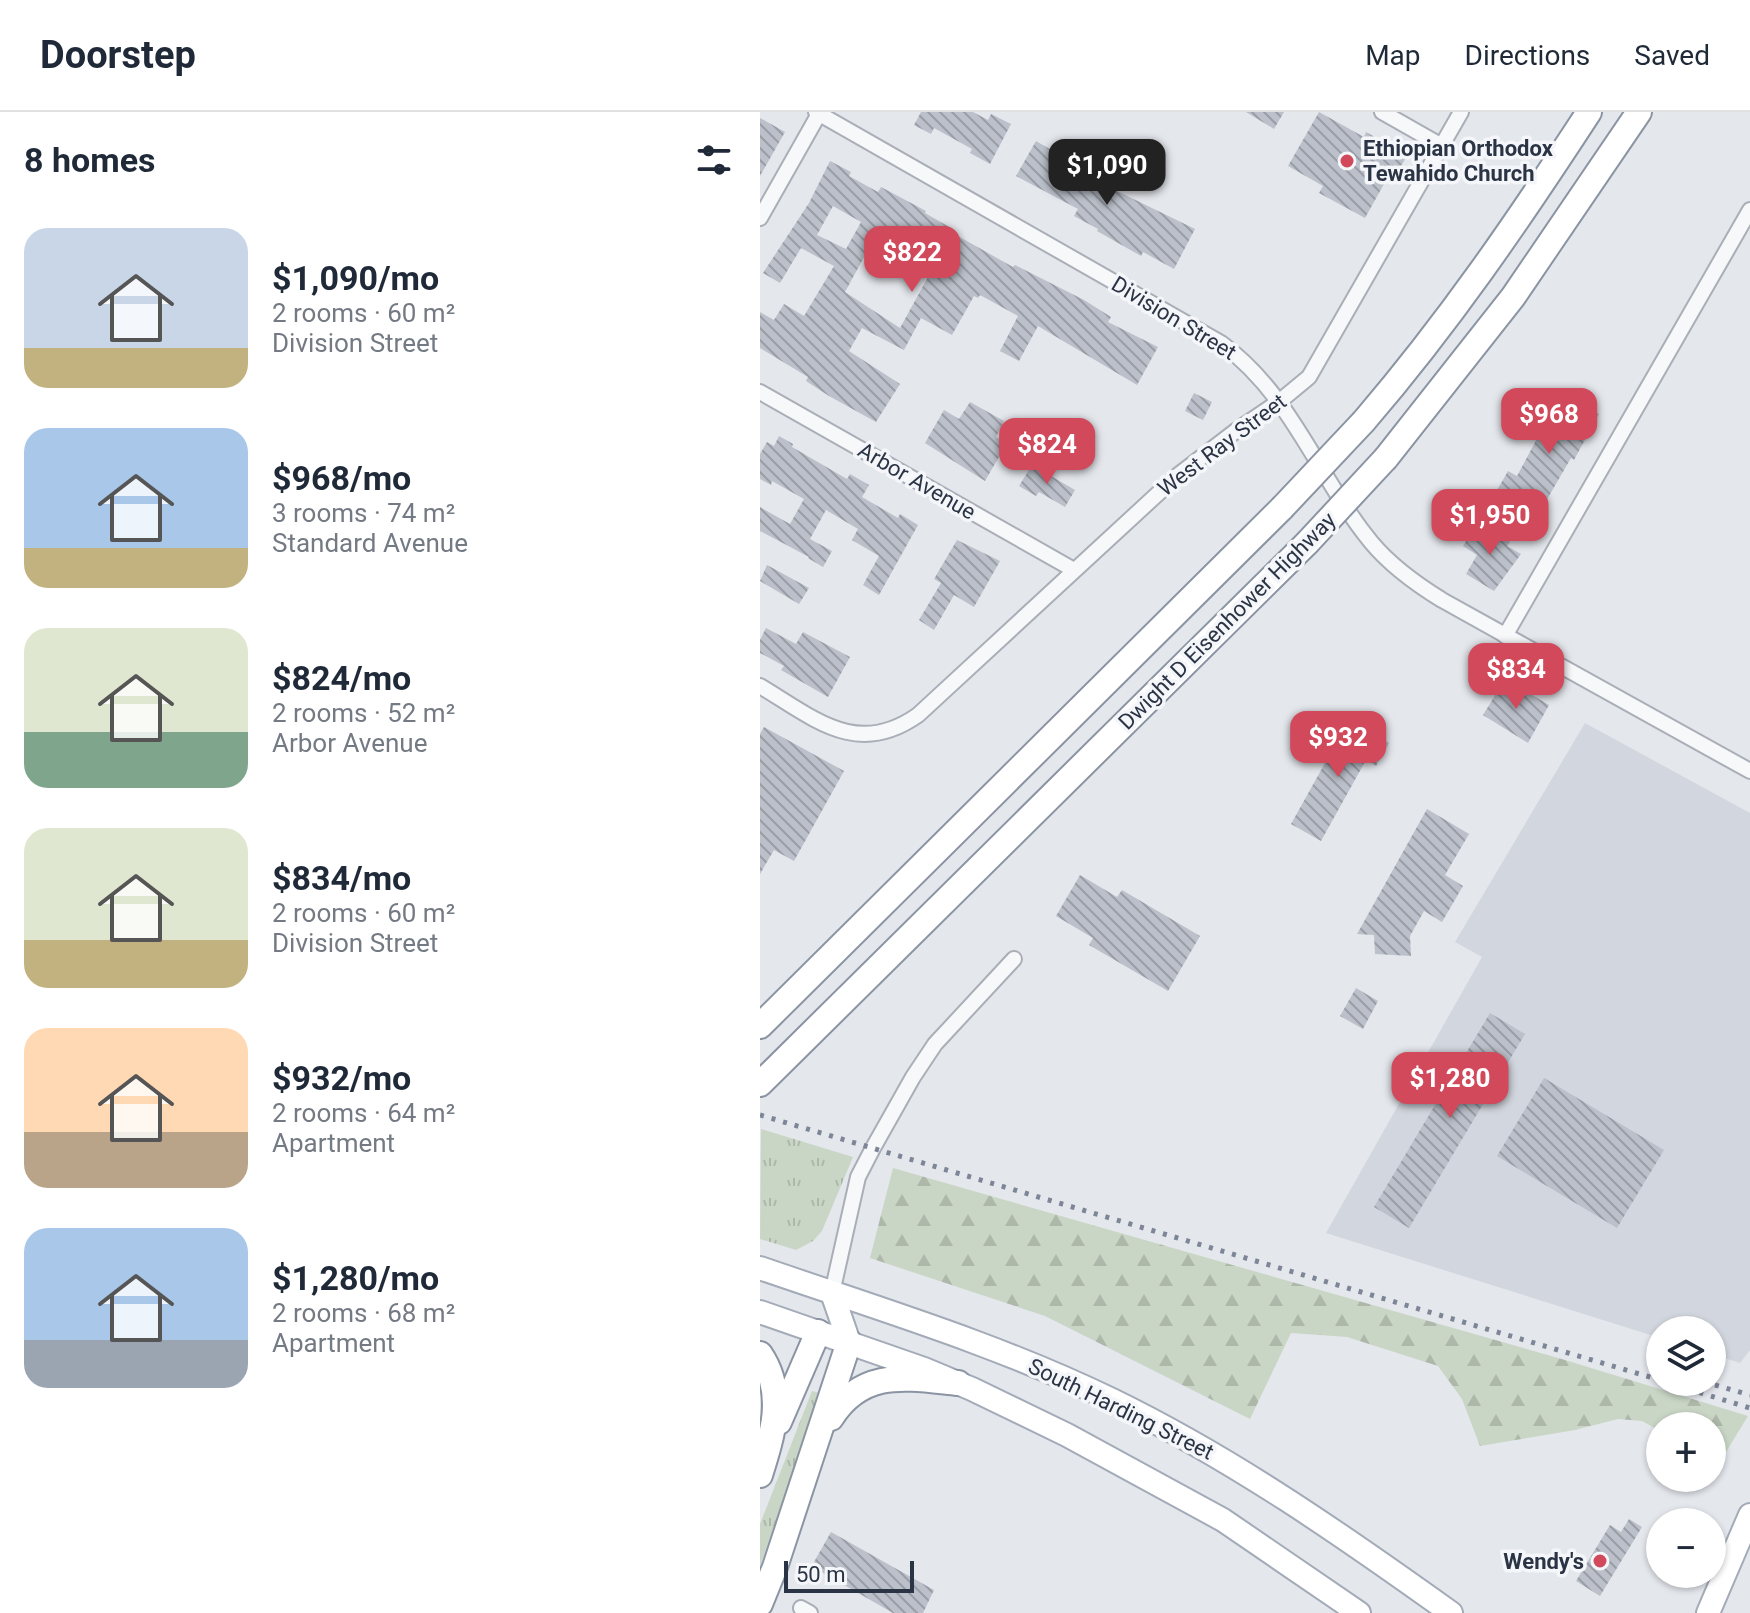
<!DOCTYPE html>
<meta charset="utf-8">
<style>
:root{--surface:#fff;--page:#f6f6f7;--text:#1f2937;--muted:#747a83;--line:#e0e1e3;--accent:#d1495b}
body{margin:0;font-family:Roboto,sans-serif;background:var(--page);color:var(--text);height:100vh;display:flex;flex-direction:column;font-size:30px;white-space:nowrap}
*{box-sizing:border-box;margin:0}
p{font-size:26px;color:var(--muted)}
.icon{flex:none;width:44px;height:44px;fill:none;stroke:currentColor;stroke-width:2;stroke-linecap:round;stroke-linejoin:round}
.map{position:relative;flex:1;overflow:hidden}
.panel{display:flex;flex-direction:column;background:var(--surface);width:760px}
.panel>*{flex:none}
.tools{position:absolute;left:886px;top:1204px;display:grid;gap:16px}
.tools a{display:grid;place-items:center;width:80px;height:80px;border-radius:50%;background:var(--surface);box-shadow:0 2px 6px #0004;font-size:40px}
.scale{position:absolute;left:24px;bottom:20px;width:130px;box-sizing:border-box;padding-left:8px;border:4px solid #2b3445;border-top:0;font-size:22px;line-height:28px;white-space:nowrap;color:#2b3445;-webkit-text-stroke:6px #f4f6f9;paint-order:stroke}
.price{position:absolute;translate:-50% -68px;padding:0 18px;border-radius:16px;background:var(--accent);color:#fff;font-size:26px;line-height:52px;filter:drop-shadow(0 2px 4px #0008)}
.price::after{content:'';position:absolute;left:50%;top:48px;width:24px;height:18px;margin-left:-12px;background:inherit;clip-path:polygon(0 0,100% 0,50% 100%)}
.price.current{background:#222;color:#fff}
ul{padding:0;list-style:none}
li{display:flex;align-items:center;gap:24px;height:200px;padding:0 24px}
li span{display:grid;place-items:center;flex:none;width:224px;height:160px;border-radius:24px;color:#555}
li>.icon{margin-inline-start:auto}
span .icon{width:96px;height:96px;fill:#fffc;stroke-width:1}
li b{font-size:34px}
h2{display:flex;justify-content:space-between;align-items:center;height:96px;padding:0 24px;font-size:34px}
header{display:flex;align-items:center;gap:48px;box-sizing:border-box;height:112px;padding:0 40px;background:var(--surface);border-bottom:2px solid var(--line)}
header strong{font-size:38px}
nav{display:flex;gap:44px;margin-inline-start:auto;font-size:28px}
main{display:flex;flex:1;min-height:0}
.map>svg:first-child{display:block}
.built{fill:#d2d6de}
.grass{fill:url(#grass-tufts)}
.forest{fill:url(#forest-firs)}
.building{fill:url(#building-back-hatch);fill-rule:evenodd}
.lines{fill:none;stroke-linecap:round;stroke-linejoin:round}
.minor-casing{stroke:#a9aeb7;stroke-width:18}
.primary-casing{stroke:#a3abb8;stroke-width:26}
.motorway-casing{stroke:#8b94a3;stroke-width:28}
.minor{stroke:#f7f8fa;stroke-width:14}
.primary{stroke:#fff;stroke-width:22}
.motorway{stroke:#fff;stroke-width:24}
.rail{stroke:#7d8696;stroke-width:5;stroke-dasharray:4 8;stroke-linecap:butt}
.motorway-bridge-casing{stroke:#8b94a3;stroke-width:28;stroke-linecap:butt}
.motorway-bridge{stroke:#fff;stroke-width:24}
.poi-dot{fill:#d1495b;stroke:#f4f6f9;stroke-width:3}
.labels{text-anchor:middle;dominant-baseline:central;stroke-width:7;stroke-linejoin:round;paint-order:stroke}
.poi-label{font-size:22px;font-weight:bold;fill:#2b3445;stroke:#f4f6f9;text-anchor:start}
.street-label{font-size:22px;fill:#2b3445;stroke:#f4f6f9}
</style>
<header>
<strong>Doorstep</strong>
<nav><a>Map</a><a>Directions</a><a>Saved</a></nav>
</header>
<main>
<section class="panel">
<h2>8 homes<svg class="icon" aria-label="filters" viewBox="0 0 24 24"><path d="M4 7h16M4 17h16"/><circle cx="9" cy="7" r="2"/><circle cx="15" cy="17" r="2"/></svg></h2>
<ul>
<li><span style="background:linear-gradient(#c9d6e8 75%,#c2b280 0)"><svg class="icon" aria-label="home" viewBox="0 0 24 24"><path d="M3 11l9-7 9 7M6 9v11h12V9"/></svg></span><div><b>$1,090/mo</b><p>2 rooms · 60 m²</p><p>Division Street</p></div></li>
<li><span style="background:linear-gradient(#a9c7e8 75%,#c2b280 0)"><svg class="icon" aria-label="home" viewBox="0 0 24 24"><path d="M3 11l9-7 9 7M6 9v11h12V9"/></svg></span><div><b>$968/mo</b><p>3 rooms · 74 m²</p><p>Standard Avenue</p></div></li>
<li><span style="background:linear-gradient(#dfe7d0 65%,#7fa58c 0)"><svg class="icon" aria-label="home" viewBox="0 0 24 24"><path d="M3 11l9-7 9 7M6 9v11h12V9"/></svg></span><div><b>$824/mo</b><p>2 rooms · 52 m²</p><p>Arbor Avenue</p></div></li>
<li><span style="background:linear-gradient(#dfe7d0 70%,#c2b280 0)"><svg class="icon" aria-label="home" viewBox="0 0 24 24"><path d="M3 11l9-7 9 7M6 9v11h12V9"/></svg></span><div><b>$834/mo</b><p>2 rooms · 60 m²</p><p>Division Street</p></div></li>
<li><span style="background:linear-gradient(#ffd9b3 65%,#b9a48a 0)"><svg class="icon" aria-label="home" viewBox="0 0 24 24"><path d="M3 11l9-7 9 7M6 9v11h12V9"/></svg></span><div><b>$932/mo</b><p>2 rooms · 64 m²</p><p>Apartment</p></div></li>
<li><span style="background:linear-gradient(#a9c7e8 70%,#9aa5b1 0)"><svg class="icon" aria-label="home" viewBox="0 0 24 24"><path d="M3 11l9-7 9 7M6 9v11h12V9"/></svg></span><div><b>$1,280/mo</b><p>2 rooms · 68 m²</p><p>Apartment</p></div></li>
</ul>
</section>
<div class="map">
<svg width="990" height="1501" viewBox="0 0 990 1501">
<defs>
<pattern id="grass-tufts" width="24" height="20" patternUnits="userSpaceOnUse" patternTransform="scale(2)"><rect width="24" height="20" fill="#c9d6c5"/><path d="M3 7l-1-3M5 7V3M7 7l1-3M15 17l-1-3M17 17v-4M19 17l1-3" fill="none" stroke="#adb8ab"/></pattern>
<pattern id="forest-firs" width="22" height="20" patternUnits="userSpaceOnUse" patternTransform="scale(2)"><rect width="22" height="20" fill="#c9d6c5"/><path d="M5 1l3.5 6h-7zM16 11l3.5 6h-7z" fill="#adb8ab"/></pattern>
<pattern id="building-back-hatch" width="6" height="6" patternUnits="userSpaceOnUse" patternTransform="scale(2)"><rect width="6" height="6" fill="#bbc0ca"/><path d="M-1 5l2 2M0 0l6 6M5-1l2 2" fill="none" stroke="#989da6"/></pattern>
</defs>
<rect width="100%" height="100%" fill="#e4e7ec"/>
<polygon class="built" points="825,611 990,701 990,1238 980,1251 952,1242 952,1218 900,1218 900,1226 566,1121 722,845 695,830"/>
<g class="grass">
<polygon points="1,1017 93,1045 62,1119 53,1129 36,1138 0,1127"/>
<polygon points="52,1279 60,1281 0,1454 0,1412"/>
</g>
<polygon class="forest" points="133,1056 805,1248 988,1304 958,1353 952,1350 952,1314 900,1314 900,1319 882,1309 858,1307 815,1318 720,1334 702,1287 678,1254 587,1225 531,1221 490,1307 285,1204 110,1146"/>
<g class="building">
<polygon points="161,0 213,0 228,8 231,2 251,12 230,52 210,41 212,37 174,16 171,22 154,13"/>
<polygon points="486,0 524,0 514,17"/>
<polygon points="559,0 604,25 606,20 647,44 638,59 633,56 605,106 559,81 563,74 528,54"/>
<polygon points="0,6 25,20 0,64"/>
<polygon points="276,29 312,50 314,46 332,57 330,61 356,76 355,78 435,117 414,157 383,140 381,144 337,119 338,117 314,104 318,97 256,64"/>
<path d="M70,49L91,60L89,64L118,80L121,75L166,99L165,101L191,116L189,119L253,155L255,153L324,188L351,205L348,210L398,235L377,273L278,214L259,249L240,239L258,204L220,183L218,186L214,184L192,223L161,206L144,238L102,216L89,239L140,272L116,310L69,284L46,269L48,265L0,236V200L14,208L24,192L44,204L74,154L41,136L20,171L3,161L49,91ZM73,94L101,110L86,137L57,123ZM118,124L173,156L140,216L85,180L115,125Z"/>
<polygon points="434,281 452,290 443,308 425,299"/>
<polygon points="807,284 839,302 814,348 811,346 778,403 736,380 748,359 757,364 789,304 794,307"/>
<polygon points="210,290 244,309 236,325 247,331 225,369 165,331 184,298 199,307"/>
<polygon points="19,324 33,332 32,335 87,367 90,362 109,373 102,385 138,406 140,402 158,413 119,483 103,473 119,444 92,428 98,417 66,398 50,427 72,439 63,455 48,446 49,445 0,419 0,395 30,412 44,387 12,369 11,373 0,367 0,342 7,330 14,334"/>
<polygon points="272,353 315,378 305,395 279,380 276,384 259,374"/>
<polygon points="718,410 750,430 747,434 761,442 734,479 706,462 717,443 703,434"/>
<polygon points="197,428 240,449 214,495 194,483 174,518 159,508 181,471 174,467"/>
<polygon points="7,453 49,476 39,492 0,469"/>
<polygon points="6,516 36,532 43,520 90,545 68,585 21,558 24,554 0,541 0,528"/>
<polygon points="745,567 789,593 768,631 723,603"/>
<polygon points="589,608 629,631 616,654 606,648 561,729 531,712"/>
<polygon points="4,615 84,659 34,749 14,738 0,762 0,622"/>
<polygon points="667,697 709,722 685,763 703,774 682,810 664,799 650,824 651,844 615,842 614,823 597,822"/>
<polygon points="320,763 357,785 362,778 440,824 408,879 329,833 333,826 296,804"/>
<polygon points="596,876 618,889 603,917 580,904"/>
<polygon points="730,901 765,922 649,1116 614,1095"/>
<polygon points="784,966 904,1038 857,1116 737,1044"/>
<polygon points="869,1407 882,1415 840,1484 816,1469 850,1413 861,1420"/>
<polygon points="71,1420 174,1478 163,1501 133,1501 58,1458 61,1454 54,1450"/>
</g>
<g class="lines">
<defs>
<g id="minor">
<path d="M56,0L461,231C533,284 557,364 611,430C630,453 656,472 682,488L990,659"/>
<polyline points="622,0 682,34"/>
<polyline points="0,106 60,0"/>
<polyline points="0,280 314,458"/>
<polyline points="745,524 990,98"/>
<path d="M0,574C55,607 97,646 158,603L417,364L477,318L520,289L549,265L701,0"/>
<polyline points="72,1181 98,1065 113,1036 153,965 175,932 254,847"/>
<polyline points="41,1496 50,1501"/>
</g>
<g id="primary">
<path d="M0,1156C119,1197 239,1233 352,1288C473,1347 582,1423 691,1501"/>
<polyline points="72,1181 89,1230"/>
<polyline points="0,1200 164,1257 212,1277 307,1323 463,1408 599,1501"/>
<polyline points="948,1501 990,1403"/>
</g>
<g id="motorway">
<path d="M604,309C689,210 758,109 829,0"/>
<polyline points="626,346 753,185 879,0"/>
<polyline points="0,914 522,396"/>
<polyline points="0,972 547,431"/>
<path d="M0,1242C26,1280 13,1322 0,1363"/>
<path d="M71,1306C103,1256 147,1266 198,1271"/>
<polyline points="19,1310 58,1220"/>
<polyline points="0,1492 15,1455 89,1230"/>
</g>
</defs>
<use href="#minor" class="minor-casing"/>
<use href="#primary" class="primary-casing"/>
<use href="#motorway" class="motorway-casing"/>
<use href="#minor" class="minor"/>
<use href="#primary" class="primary"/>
<use href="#motorway" class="motorway"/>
<g class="rail">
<polyline points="0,1003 900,1268"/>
<polyline points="905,1270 990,1296"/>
<polyline points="955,1273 990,1283"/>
</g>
<defs>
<g id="motorway-bridge">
<polyline points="522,396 604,309"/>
<polyline points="547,431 626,346"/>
</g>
</defs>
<use href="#motorway-bridge" class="motorway-bridge-casing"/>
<use href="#motorway-bridge" class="motorway-bridge"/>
</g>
<g class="poi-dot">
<circle cx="587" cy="49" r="8"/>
<circle cx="840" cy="1449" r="8"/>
</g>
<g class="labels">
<g class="poi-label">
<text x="603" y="36">Ethiopian Orthodox<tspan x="603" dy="25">Tewahido Church</tspan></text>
<text x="824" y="1449" text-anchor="end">Wendy's</text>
</g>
<g class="street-label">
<text transform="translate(414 206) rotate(31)">Division Street</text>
<text transform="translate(462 333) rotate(-37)">West Ray Street</text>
<text transform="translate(157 369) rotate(30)">Arbor Avenue</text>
<text transform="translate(467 509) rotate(-45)">Dwight D Eisenhower Highway</text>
<text transform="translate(361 1297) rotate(26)">South Harding Street</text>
</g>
</g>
</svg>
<div class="tools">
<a><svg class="icon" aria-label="layers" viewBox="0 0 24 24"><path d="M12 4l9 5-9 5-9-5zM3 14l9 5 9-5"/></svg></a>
<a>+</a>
<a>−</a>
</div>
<div class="scale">50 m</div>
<b class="price current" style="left:347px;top:95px">$1,090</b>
<b class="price" style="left:152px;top:182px">$822</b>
<b class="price" style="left:789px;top:344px">$968</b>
<b class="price" style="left:287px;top:374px">$824</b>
<b class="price" style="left:730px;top:445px">$1,950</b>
<b class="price" style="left:756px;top:599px">$834</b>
<b class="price" style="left:578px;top:667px">$932</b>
<b class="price" style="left:690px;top:1008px">$1,280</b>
</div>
</main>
